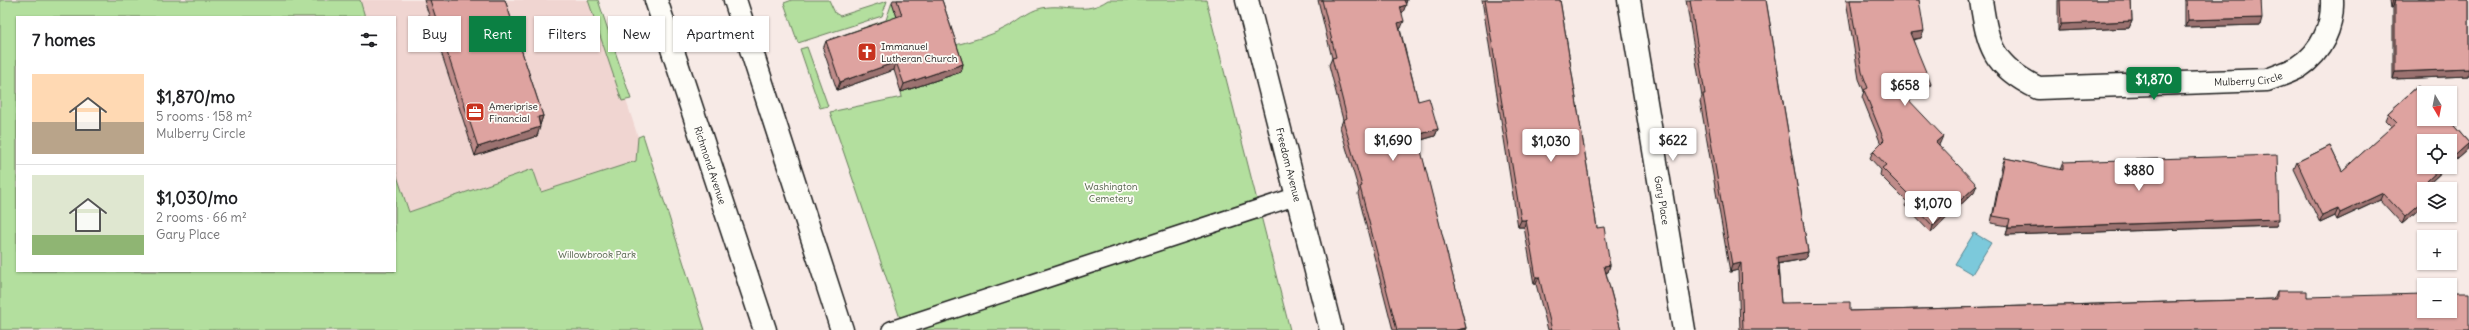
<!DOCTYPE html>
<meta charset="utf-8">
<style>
:root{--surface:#fff;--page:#f2f2f2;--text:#202124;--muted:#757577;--line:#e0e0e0;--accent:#0b8043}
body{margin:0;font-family:Delius,sans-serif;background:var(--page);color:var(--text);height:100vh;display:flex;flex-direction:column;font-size:15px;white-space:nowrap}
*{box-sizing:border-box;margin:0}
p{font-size:13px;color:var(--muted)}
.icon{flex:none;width:22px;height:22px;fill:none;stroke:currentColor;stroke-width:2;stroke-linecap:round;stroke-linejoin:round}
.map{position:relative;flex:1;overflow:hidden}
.side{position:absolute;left:16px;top:16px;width:380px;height:256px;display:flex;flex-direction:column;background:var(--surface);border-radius:0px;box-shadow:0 1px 3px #0004}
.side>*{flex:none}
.guide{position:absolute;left:408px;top:16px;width:380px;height:36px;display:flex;gap:8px}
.needle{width:26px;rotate:170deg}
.buttons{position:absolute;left:2417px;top:86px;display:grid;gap:8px}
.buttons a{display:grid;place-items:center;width:40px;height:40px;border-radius:0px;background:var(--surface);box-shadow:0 1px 3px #0004;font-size:20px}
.price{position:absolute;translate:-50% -34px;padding:0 9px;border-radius:4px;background:#fff;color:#222;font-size:13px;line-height:26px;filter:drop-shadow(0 1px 2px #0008)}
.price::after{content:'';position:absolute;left:50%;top:24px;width:12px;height:9px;margin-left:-6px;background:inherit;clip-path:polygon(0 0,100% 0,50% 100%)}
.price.active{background:var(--accent);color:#fff}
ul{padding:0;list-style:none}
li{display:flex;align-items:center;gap:12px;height:100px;padding:0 16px}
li+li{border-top:1px solid var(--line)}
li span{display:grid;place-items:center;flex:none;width:112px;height:80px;border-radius:0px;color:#555}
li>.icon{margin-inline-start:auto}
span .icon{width:48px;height:48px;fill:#fffc;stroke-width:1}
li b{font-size:17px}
h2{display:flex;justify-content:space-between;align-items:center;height:48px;padding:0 16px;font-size:17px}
.pill{padding:0 14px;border-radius:0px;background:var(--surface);box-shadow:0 1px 3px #0004;font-size:14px;line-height:36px}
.pill.active{background:var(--accent);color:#fff}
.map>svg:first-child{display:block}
.built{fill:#f0d5d1}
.green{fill:#b3df9e;stroke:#687e5d}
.water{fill:#7cc9db;stroke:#56848f}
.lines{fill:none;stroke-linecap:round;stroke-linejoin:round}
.lane-casing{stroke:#1c1c1c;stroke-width:20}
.street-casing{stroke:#1c1c1c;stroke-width:25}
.primary-casing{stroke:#1c1c1c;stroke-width:25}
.lane{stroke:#fdfcf7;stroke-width:17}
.street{stroke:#fdfcf7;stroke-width:22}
.primary{stroke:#fdfcf7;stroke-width:22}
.wall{fill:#bf8c8a;stroke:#1c1c1c}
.shaded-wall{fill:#9b7270;stroke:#1c1c1c}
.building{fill:#dea3a0;stroke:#1c1c1c}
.labels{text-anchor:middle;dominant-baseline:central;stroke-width:3.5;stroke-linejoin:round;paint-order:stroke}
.poi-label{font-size:10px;fill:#1c1c1c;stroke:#fdfcf7;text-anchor:start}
.street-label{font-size:10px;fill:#1c1c1c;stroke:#fdfcf7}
.park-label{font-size:10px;fill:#51604a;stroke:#fdfcf7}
</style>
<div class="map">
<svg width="2469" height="330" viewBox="0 0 2469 330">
<rect width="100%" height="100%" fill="#f7eae6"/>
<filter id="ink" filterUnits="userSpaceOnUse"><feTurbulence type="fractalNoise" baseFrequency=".025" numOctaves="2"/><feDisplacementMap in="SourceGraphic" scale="8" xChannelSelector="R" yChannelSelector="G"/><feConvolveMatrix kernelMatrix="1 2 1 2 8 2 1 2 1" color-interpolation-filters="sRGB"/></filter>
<g filter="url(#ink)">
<polygon class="built" points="360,0 598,0 631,99 626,100 638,137 636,161 541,192 533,169 409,212 395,170 395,17 365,17"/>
<g class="green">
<polygon points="0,0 360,0 365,17 17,17 17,271 395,271 395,170 409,212 533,169 541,192 636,161 638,137 643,135 705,330 0,330"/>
<polygon points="588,0 598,0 631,99 622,101"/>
<polygon points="792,0 829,0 835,13 840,16 887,1 882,16 798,43 784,3"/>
<path d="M1108,0H1206L1290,330H904L830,112L902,97L901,92L960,72L952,46C970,41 988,37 1005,28C1018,22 1027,11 1042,8C1066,3 1085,16 1108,0Z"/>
<polygon points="892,2 899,23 840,44 837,37 886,20"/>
<polygon points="807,47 828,106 820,108 800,49"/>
</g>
<polygon class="water" points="1974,233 1991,243 1972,274 1955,264"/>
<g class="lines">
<defs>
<polyline id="lane" points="891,330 1297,196"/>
<g id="street">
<path id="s1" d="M1247,0L1331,330"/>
<path id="s2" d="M1629,0L1684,330"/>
<path id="s3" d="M1981,0C1988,47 1993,66 2038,88L2267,80C2278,76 2290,72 2299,67C2322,52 2333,26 2332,0"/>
</g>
<g id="primary">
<path id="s4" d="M656,0L765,330"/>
<polyline points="735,0 842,330"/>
</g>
</defs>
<use href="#lane" class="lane-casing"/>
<use href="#street" class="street-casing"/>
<use href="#primary" class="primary-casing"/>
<use href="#lane" class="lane"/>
<use href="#street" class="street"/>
<use href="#primary" class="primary"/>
</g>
<g class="wall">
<polygon points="424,0 505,0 543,116 540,125 537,136 475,156"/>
<polygon points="893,0 942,0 963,64 961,72 901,92 894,70 837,90 823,49 826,41 897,17 892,2"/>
<polygon points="1318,0 1407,0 1403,12 1402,13 1401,28 1400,29 1418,101 1438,129 1435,136 1418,141 1466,328 1465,330 1393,330 1358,194 1359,191 1340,127 1343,120 1329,65 1332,58"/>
<polygon points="1482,0 1560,0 1597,228 1610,265 1608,272 1606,273 1621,330 1548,330 1536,284 1534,284 1524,227 1518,227"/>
<polygon points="1686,0 1766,0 1808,252 1805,259 1778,264 1781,303 1850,311 2274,299 2277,291 2469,330 1740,330 1738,270 1730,272 1700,101 1702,97"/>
<polygon points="1846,0 1919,0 1921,38 1913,40 1928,91 1908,99 1940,143 1939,145 1974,192 1931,233 1905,206 1907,202 1880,175 1881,170 1870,158 1873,151 1881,144 1862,97 1864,91 1859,79"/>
<polygon points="2058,0 2131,0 2132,21 2129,28 2058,31"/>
<polygon points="2185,0 2261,0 2260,25 2185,27"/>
<polygon points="2390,0 2469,0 2469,75 2468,76 2393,79 2393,7 2391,8"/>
<polygon points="2418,86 2425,93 2424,93 2424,119 2448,119 2469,143 2467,150 2450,165 2450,141 2424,141 2424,167 2447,167 2429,184 2434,189 2424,189 2424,205 2402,224 2380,200 2337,220 2335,216 2320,223 2294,169 2297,162 2330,146 2342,171 2392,127 2385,120 2388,113"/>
<polygon points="2005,158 2060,170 2063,162 2279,219 2276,226 2006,235 2008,226 1991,223 2002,165"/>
</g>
<g class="shaded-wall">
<polygon points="1403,0 1407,0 1405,5"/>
<polygon points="2393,0 2395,0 2393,7 2391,8"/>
<polygon points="1406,5 1403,12 1398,14 1400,7"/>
<polygon points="2262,18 2260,25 2185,27 2188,20"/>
<polygon points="1404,21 1401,28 1395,30 1398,23"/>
<polygon points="2132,21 2129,28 2058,31 2061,24"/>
<polygon points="1924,31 1921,38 1908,40 1910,33"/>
<polygon points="896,62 894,70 837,90 840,82"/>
<polygon points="963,64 961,72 901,92 904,84"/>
<polygon points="2469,69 2468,76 2393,79 2395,72"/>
<polygon points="1931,84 1928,91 1901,102 1904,95"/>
<polygon points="543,116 540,125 538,117"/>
<polygon points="540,127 537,136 475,156 478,147"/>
<polygon points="1438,129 1435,136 1414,142 1417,135"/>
<polygon points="1943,136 1940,143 1934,149 1936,142"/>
<polygon points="2469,143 2467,150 2450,165 2450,160"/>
<polygon points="2442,167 2447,167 2424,188 2427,181"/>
<polygon points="1977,185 1974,192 1931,233 1933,226"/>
<polygon points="2383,193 2380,200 2337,220 2340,213"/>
<polygon points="2424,200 2424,205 2402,224 2405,217"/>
<polygon points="2338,209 2335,216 2320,223 2322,216"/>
<polygon points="2279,219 2276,226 2006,235 2008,228"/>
<polygon points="1521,220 1526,220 1524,227 1518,227"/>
<polygon points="1808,252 1805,259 1775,264 1777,257"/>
<polygon points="1741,263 1738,270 1730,272 1732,265"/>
<polygon points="1610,265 1608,272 1602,273 1604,266"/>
<polygon points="1536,277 1539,277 1536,284 1534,284"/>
<polygon points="1466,328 1465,330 1456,330"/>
</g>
<g class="building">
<polygon points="430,0 505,0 543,116 538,117 540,127 478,147"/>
<polygon points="897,0 942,0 963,64 904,84 896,62 840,82 826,41 902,15"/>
<polygon points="1322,0 1404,0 1406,5 1400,7 1404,21 1398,23 1418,101 1429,98 1438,129 1417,135 1466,328 1456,330 1397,330 1360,187 1362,186 1343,120 1347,118 1332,58 1336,57"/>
<polygon points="1485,0 1560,0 1597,228 1604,227 1610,265 1604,266 1621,330 1552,330 1539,277 1536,277 1526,220 1521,220"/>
<polygon points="1690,0 1766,0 1808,252 1777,257 1781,303 1850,302 1850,311 2277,299 2277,291 2307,291 2307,297 2424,294 2424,311 2450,311 2450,293 2469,293 2469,330 1743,330 1741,263 1732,265 1703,94 1705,94"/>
<polygon points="1850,0 1919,0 1924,31 1910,33 1931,84 1904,95 1943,136 1936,142 1977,185 1933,226 1908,199 1911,197 1882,168 1886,165 1873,151 1884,140 1864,90 1868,88 1862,72"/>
<polygon points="2060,0 2131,0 2132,21 2061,24"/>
<polygon points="2187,0 2261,0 2262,18 2188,20"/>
<polygon points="2393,0 2469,0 2469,69 2395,72 2395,0"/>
<polygon points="2418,86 2425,93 2424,93 2424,119 2448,119 2469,143 2450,160 2450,141 2424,141 2424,167 2442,167 2427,181 2434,189 2424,189 2424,200 2405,217 2383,193 2340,213 2338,209 2322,216 2297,162 2330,146 2342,171 2397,122 2388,113"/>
<polygon points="2277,155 2279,219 2008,228 2010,219 1993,216 2005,158 2063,170 2063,162"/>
</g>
</g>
<defs>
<symbol id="church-square" viewBox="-11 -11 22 22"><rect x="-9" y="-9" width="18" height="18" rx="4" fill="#c8321e" stroke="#fdfcf7"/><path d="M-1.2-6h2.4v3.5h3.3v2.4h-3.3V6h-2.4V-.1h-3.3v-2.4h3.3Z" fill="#fff"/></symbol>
<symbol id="office-square" viewBox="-11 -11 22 22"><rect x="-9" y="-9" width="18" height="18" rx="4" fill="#c8321e" stroke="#fdfcf7"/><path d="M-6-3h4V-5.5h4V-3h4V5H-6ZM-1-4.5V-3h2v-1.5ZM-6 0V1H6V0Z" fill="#fff"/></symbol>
</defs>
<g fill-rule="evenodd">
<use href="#church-square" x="856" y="41" width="22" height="22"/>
<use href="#office-square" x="464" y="101" width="22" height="22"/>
</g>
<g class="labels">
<g class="poi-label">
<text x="881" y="46">Immanuel<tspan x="881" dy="12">Lutheran Church</tspan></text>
<text x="489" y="106">Ameriprise<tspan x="489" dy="12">Financial</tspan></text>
</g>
<g class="street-label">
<text stroke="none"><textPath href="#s3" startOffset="322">Mulberry Circle</textPath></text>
<text stroke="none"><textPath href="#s4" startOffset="174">Richmond Avenue</textPath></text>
<text stroke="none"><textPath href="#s1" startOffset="170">Freedom Avenue</textPath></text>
<text stroke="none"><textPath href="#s2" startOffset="203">Gary Place</textPath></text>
</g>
<g class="park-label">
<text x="1111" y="186">Washington<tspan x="1111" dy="12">Cemetery</tspan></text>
<text x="597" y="254">Willowbrook Park</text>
</g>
</g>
</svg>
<div class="buttons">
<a><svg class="needle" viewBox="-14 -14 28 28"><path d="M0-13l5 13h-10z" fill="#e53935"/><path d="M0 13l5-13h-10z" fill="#757577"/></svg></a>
<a><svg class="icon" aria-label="locate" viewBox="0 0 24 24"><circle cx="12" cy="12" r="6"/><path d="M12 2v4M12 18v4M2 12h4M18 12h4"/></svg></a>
<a><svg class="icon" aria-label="layers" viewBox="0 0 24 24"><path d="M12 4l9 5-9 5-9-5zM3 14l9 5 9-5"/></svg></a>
<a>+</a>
<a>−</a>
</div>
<b class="price active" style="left:2154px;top:101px">$1,870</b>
<b class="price" style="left:1905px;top:107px">$658</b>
<b class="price" style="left:1393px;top:162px">$1,690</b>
<b class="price" style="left:1673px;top:162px">$622</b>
<b class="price" style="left:1551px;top:163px">$1,030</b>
<b class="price" style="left:2139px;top:192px">$880</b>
<b class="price" style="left:1933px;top:225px">$1,070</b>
<div class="guide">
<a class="pill">Buy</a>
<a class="pill active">Rent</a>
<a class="pill">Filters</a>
<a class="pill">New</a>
<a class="pill">Apartment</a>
</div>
<section class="side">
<h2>7 homes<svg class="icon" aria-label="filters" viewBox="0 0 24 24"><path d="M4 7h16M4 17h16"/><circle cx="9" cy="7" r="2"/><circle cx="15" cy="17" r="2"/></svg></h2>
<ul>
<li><span style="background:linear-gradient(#ffd9b3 60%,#b9a48a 0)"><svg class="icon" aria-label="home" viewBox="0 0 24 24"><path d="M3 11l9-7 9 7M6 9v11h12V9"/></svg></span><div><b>$1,870/mo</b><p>5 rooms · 158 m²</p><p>Mulberry Circle</p></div></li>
<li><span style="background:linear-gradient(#dfe7d0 75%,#8fb573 0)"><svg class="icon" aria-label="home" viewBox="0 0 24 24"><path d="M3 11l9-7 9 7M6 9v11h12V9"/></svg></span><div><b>$1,030/mo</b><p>2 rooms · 66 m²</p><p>Gary Place</p></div></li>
</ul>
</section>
</div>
